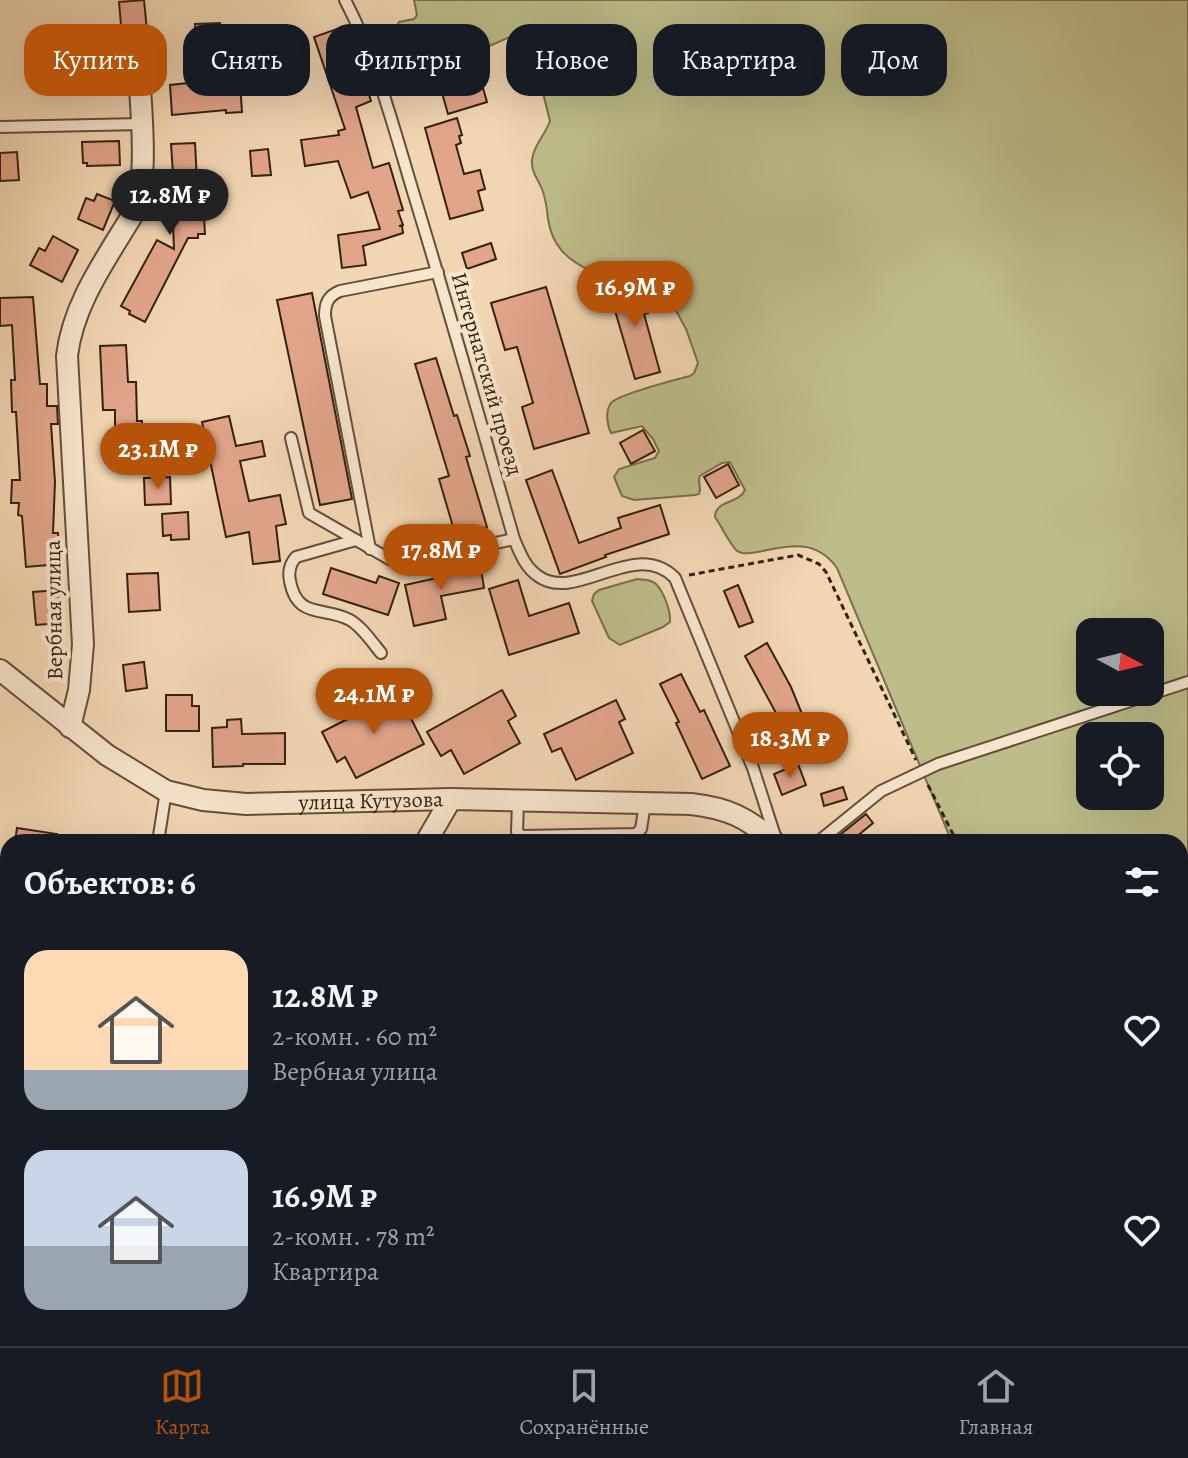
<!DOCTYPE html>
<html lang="ru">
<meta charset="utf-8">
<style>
:root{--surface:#171b24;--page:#242831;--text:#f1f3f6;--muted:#9ea1a6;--line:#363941;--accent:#b45309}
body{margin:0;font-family:Alegreya,serif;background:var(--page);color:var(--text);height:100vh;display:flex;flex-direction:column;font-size:30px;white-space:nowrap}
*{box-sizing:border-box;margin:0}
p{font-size:26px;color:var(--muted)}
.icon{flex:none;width:44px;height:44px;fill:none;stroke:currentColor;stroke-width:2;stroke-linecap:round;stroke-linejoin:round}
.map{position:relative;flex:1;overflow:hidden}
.sheet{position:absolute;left:0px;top:834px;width:1188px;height:512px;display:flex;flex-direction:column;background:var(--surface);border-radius:24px 24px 0 0;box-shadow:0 8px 32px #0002}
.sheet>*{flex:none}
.guide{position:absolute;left:24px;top:24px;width:1140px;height:72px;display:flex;gap:16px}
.needle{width:52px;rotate:97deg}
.buttons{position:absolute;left:1076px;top:618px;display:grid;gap:16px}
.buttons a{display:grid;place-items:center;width:88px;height:88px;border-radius:16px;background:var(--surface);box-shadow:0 8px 32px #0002;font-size:40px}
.price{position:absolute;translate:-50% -68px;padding:0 18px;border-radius:28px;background:var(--accent);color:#fff;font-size:26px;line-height:52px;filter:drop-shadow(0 2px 4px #0008)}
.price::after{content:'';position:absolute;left:50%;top:48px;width:24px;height:18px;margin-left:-12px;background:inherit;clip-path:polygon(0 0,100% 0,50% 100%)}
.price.active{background:#222;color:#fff}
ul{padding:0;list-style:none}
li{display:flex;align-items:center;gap:24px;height:200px;padding:0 24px}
li span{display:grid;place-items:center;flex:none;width:224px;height:160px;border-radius:24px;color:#555}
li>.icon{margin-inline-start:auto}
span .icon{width:96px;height:96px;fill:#fffc;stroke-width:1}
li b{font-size:34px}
h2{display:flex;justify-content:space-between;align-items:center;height:96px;padding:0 24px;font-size:34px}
.pill{padding:0 28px;border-radius:24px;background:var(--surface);box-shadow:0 8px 32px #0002;font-size:28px;line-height:72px}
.pill.active{background:var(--accent);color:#fff}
.dock{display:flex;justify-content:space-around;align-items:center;height:112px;border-top:2px solid var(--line);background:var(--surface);font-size:22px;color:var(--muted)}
.dock a{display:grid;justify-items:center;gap:4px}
.dock .active{color:var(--accent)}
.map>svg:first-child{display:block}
.green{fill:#bdbd89;stroke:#796f4e;stroke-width:2;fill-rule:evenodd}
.building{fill:#e2a58a;stroke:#352112;stroke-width:2}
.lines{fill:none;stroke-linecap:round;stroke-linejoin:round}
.lane-casing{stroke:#644e3a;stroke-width:14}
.street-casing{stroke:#644e3a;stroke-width:24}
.secondary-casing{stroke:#352112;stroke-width:30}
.path{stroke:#352112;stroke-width:3;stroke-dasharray:6 4;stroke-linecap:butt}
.lane{stroke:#f6e4cd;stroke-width:10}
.street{stroke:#f6e4cd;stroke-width:20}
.secondary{stroke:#f6e4cd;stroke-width:26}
.labels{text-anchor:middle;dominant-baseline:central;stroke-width:8;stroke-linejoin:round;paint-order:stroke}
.street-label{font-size:22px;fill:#352112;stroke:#f6e4cd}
</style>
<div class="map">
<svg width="1188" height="1346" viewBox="0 0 1188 1346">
<rect width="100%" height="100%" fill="#f1d6b2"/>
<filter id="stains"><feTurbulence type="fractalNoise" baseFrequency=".0025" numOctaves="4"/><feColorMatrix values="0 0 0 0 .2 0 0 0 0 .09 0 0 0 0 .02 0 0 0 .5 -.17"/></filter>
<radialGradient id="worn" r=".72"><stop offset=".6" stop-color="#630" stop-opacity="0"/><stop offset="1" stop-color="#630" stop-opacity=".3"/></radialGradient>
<g class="green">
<path d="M414,0H1188V863L1180,869V842H952L837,568C805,522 752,565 736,550C728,541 722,527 715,517C715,500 739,504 745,490L730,462L722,463L700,476C697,482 702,488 699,494L695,495L634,500L622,496L614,477L619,469L655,458L659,451L653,439L642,426L611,433C607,425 605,411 611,403C619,394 675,380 690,376L694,373L698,363L686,329L662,285L657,281C635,276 610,280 589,270C566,259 552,245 548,219C547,209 546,199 542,189C538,179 531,172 532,160C533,146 545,135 550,121L530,41L521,36L510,37L425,74C418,75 413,75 407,70L395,30L399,22L414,19L417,15ZM1090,632H1150V692H1090ZM1090,736H1150V796H1090Z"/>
<path d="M637,579C643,580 651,579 656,584C664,592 671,612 670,622L663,627L620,645L609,638L592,601L594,594L599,590Z"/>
<polygon points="1188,1137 1188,1346 1069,1346 1069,1338 1180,1338 1180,1140"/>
</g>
<g class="building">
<polygon points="144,0 147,31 140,32 140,36 122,37 119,2"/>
<polygon points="220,23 222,59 216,59 217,85 240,83 242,112 226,113 226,110 172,115 170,85 198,82 195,24"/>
<polygon points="337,29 344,49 353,46 371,101 356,107 373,168 389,163 403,210 398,211 403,225 399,226 402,226 403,233 363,246 366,265 342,268 338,235 380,229 368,192 351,198 338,161 305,166 301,140 339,135 338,131 345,129 314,37"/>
<polygon points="479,74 487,102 448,114 440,86"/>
<polygon points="457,118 462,135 459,136 461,143 456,145 464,174 480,170 485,189 478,191 483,210 450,219 425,128"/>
<polygon points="119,141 120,165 87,166 87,163 83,163 82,142"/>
<polygon points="195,143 198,200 203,200 205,234 198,234 198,238 188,238 145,322 129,314 130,311 121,306 157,240 174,249 172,201 184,201 182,174 173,174 171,144"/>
<polygon points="268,149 271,175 252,176 250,151"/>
<polygon points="17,152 19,180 0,181 0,153"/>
<polygon points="97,194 115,201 103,230 78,219 86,198 94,201"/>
<polygon points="53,236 78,250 62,282 30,265 39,248 45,251"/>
<polygon points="491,243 496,259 467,269 462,253"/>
<polygon points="638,281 648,313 644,314 660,372 635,379 609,290"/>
<polygon points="546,287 589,433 534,449 522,407 533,403 517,347 505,350 491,303"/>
<polygon points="312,293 352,499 320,505 277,300"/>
<polygon points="33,297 40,384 47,384 47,406 57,406 58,424 51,424 55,482 53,533 58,533 60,560 48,560 48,565 26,567 22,516 18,515 19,503 11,503 12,480 20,480 16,412 12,412 11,380 15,380 12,325 0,326 0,298"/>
<polygon points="126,345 128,382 136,382 137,421 142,421 142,441 137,441 137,449 109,449 110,435 115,435 115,410 103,410 100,346"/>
<polygon points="436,358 454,416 457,415 470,456 466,457 487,527 456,537 439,479 449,476 415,364"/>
<polygon points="229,416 236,446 262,441 265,456 240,461 249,501 280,495 286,524 276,526 280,561 253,564 249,532 226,537 202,422"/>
<polygon points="643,430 655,451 631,464 620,443"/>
<polygon points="728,464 739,485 716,498 704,477"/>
<polygon points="552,470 579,543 621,528 618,518 660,505 669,534 605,555 606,557 560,574 526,480"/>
<polygon points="170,477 171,504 145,505 144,478"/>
<polygon points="188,512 189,539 171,540 171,535 163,536 162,514"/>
<polygon points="480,563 484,588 441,596 446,619 414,626 405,585 437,578 436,571"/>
<polygon points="331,568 376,583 379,576 399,583 388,615 323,594"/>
<polygon points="158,573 160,610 129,612 127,574"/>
<polygon points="518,580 529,616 569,603 579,633 509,655 489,589"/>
<polygon points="738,585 753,622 739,627 724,591"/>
<polygon points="58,590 61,623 36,625 33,592"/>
<polygon points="767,643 791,687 809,731 785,741 774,714 776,713 745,656"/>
<polygon points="144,662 147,688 126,691 123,665"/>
<polygon points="681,674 700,712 704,710 730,766 702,779 676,723 679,722 660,684"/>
<polygon points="502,690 516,716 508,721 520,743 464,774 451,750 441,756 427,732"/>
<polygon points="398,693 424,744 356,778 345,757 337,762 322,732"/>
<polygon points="166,695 192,695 192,706 199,706 199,731 166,731"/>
<polygon points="616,700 625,719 619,722 633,753 576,780 561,748 552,752 544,734"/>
<polygon points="241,719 242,734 285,733 285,764 243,764 243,766 213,767 212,728 227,727 227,720"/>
<polygon points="798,764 806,785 782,795 774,774"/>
<polygon points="843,787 847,799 824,806 821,794"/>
<polygon points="866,814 873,823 850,842 831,842"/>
<polygon points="17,828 57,834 57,842 15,842"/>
</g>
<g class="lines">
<defs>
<g id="lane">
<path d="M345,0C377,61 394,129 414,195C449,309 481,424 514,539C520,553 525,567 538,576C576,604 635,537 675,578L753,768L775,836"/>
<polyline points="0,127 141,124"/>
<polyline points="291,438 309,513 391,560 404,563 514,539"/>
<path d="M356,540L296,557C290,564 288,572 290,581C297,620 325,606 350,620C362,627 372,642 381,653"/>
<path d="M370,549L325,316C325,303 328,296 340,291L438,272"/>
<polyline points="518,801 517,832 522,836 636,834 641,829 645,804"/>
<polyline points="158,842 166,791"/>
<polyline points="818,842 881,791 938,764 1188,682"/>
<polyline points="1180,1159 1188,1158"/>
<polyline points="575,1346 583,1338"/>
</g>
<g id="street">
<path id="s1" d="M0,670L107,755L166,791L203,800L246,804L451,799L691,804C726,808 748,817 774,842"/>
<path d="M70,727L79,690L83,644L67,356C73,302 109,255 136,209C148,175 141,109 139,72"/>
<polyline points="426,842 451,799"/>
<polyline points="683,1338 686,1346"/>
<polyline points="294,1346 295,1338"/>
</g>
<g id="secondary">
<polyline points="1180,915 1188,908"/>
<polyline points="960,1338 961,1346"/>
</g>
</defs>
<use href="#lane" class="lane-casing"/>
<use href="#street" class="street-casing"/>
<use href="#secondary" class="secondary-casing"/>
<g class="path">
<polyline points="689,575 798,555 819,564 826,572 916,760"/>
<polyline points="928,785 957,842"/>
</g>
<use href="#lane" class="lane"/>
<use href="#street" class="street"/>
<use href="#secondary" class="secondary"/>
</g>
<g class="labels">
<g class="street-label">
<text transform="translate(487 374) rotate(74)">Интернатский проезд</text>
<text transform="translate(54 610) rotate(-91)">Вербная улица</text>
<text stroke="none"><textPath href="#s1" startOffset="412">улица Кутузова</textPath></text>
</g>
</g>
<rect width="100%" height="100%" filter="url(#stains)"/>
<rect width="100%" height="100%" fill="url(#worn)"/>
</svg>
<div class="buttons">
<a><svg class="needle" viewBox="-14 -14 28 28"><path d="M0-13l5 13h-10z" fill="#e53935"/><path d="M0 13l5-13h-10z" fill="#9ea1a6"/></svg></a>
<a><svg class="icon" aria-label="locate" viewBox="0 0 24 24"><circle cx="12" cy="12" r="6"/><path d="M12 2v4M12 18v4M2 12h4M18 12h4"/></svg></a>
</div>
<b class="price active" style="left:170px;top:237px">12.8M ₽</b>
<b class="price" style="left:635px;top:329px">16.9M ₽</b>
<b class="price" style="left:158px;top:491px">23.1M ₽</b>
<b class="price" style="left:441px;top:592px">17.8M ₽</b>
<b class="price" style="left:374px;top:736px">24.1M ₽</b>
<b class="price" style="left:790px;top:780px">18.3M ₽</b>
<div class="guide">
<a class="pill active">Купить</a>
<a class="pill">Снять</a>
<a class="pill">Фильтры</a>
<a class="pill">Новое</a>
<a class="pill">Квартира</a>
<a class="pill">Дом</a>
</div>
<section class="sheet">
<h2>Объектов: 6<svg class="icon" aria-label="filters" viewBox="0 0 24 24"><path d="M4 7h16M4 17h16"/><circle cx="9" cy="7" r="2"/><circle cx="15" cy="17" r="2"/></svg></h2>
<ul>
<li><span style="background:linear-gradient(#ffd9b3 75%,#9aa5b1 0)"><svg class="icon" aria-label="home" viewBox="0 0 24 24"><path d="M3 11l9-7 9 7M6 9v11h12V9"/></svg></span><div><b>12.8M ₽</b><p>2-комн. · 60 m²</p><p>Вербная улица</p></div><svg class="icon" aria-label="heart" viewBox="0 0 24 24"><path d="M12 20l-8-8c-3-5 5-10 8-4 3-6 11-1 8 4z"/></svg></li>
<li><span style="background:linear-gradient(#c9d6e8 60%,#9aa5b1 0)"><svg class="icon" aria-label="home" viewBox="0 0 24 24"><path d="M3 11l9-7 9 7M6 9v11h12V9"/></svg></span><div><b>16.9M ₽</b><p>2-комн. · 78 m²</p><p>Квартира</p></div><svg class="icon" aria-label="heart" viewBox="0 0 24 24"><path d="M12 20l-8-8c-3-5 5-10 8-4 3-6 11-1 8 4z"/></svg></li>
</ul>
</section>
</div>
<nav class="dock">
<a class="active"><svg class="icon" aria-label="map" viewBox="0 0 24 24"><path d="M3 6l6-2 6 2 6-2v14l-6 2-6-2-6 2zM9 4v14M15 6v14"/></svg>Карта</a>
<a><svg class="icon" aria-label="saved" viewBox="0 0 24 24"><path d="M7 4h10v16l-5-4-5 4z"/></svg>Сохранённые</a>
<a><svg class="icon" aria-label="home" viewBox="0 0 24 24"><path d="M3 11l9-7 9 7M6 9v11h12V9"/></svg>Главная</a>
</nav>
